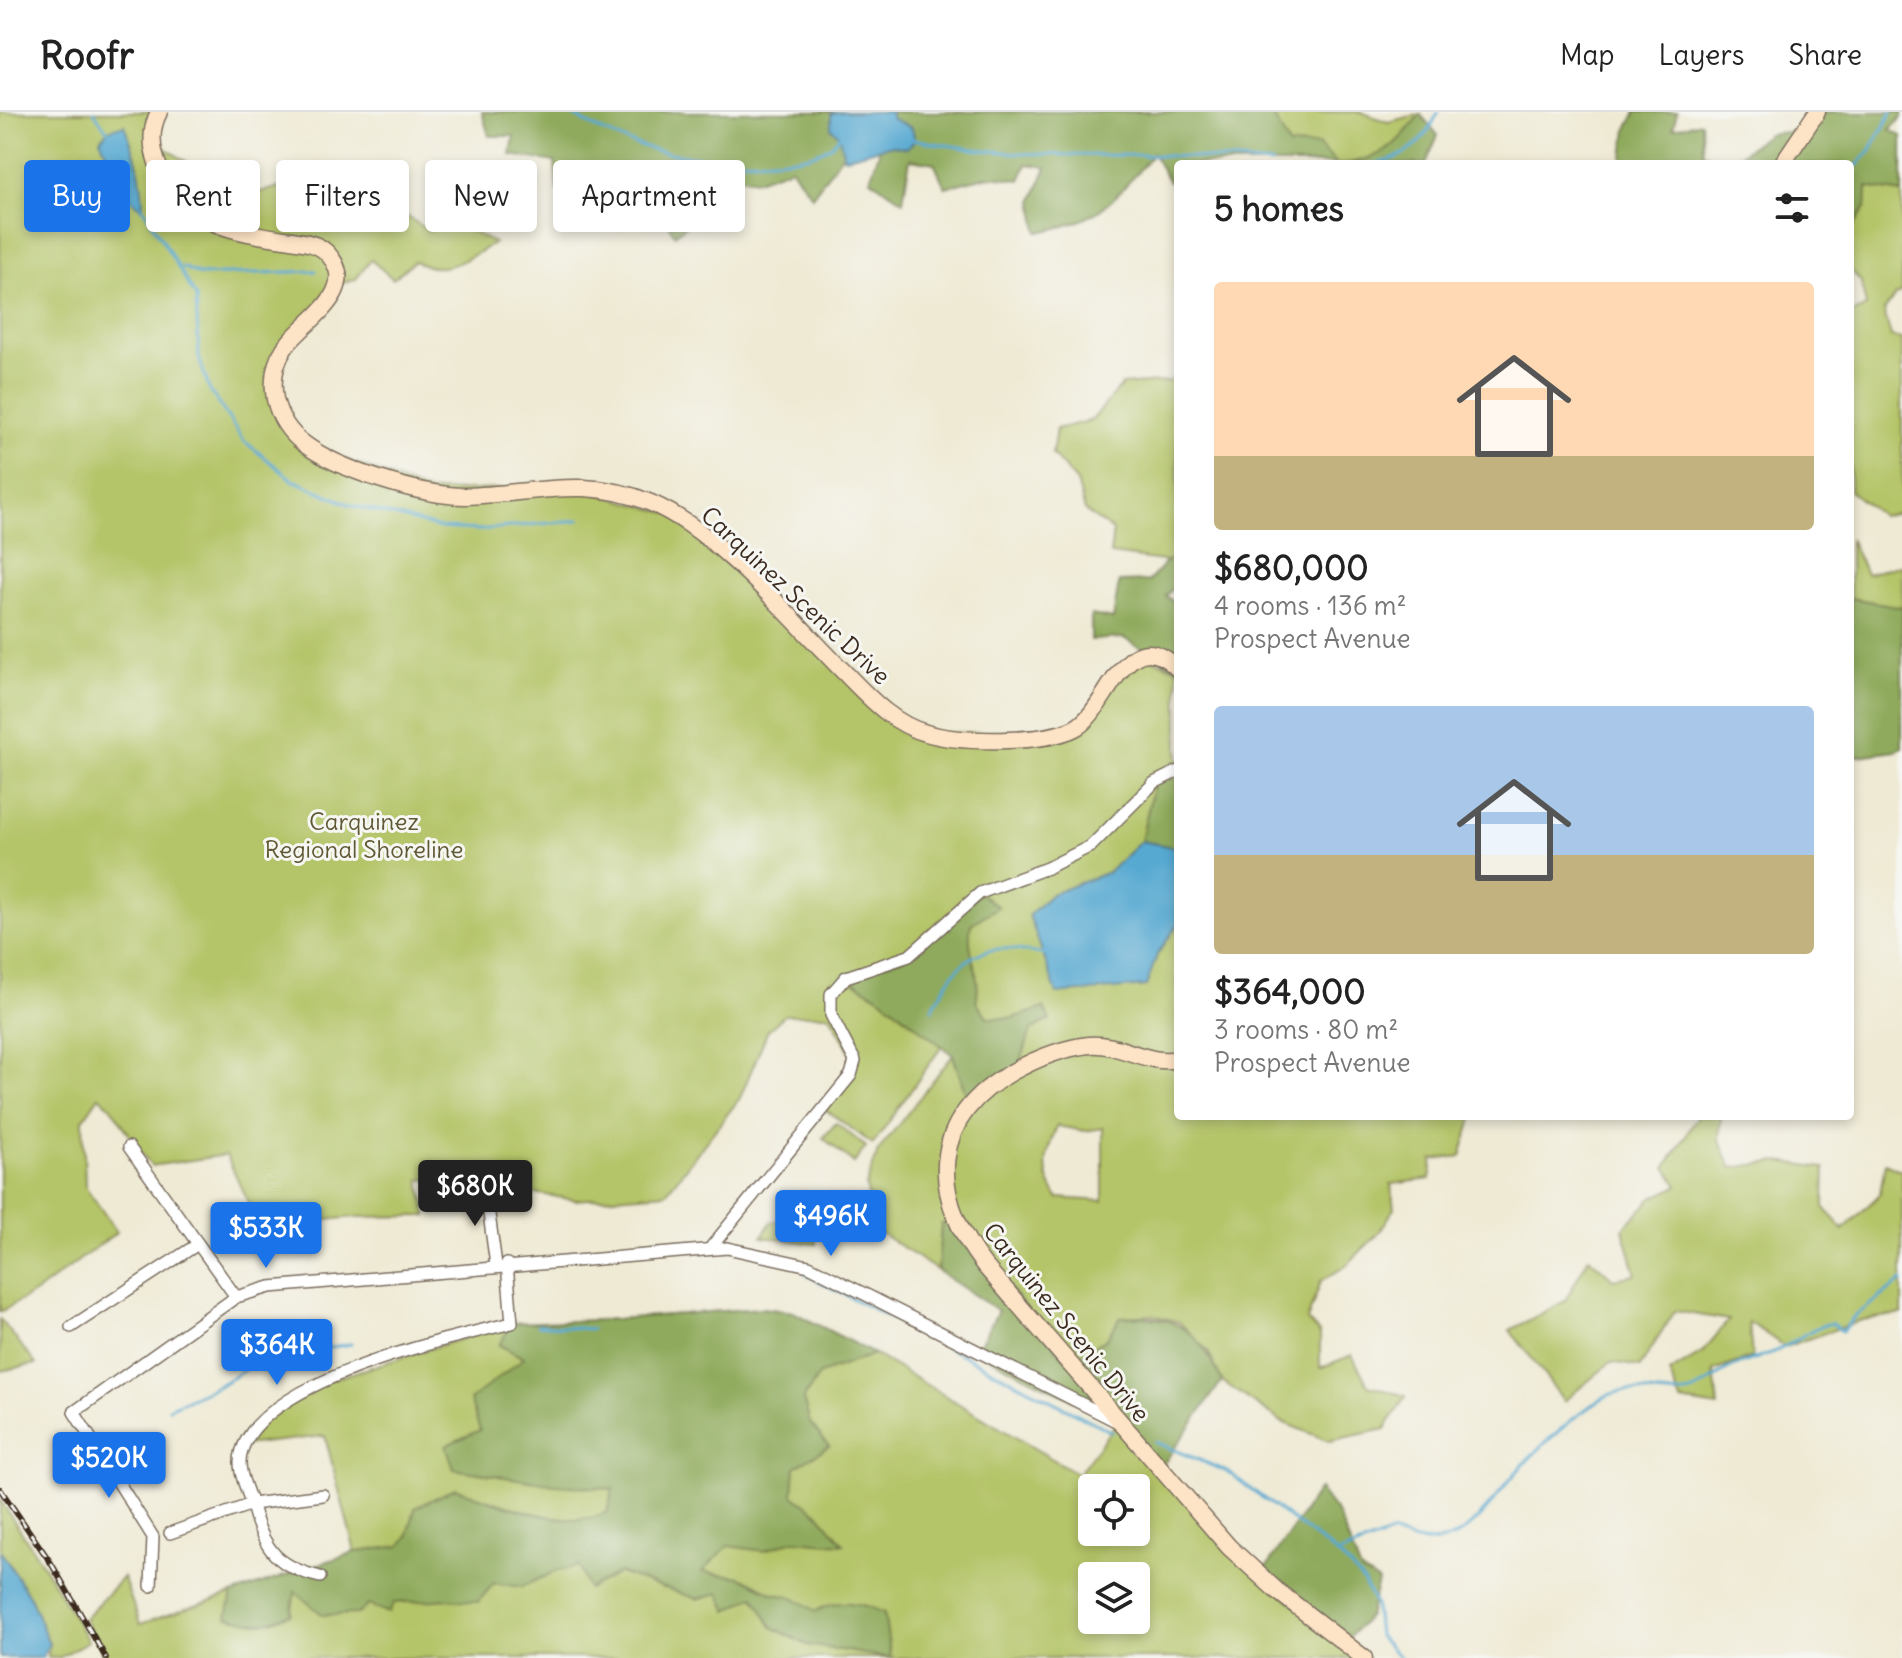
<!DOCTYPE html>
<meta charset="utf-8">
<style>
:root{--surface:#fff;--page:#f2f2f2;--text:#222;--muted:#767676;--line:#e0e0e0;--accent:#1a73e8}
body{margin:0;font-family:Delius,sans-serif;background:var(--page);color:var(--text);height:100vh;display:flex;flex-direction:column;font-size:30px;white-space:nowrap}
*{box-sizing:border-box;margin:0}
p{font-size:26px;color:var(--muted)}
.icon{flex:none;width:44px;height:44px;fill:none;stroke:currentColor;stroke-width:2;stroke-linecap:round;stroke-linejoin:round}
.map{position:relative;flex:1;overflow:hidden}
.sheet{position:absolute;left:1174px;top:48px;width:680px;height:960px;display:flex;flex-direction:column;background:var(--surface);border-radius:8px;box-shadow:0 4px 12px #0003}
.sheet>*{flex:none}
.top-card{position:absolute;left:24px;top:48px;width:760px;height:72px;display:flex;gap:16px}
.controls{position:absolute;left:1078px;top:1362px;display:grid;gap:16px}
.controls a{display:grid;place-items:center;width:72px;height:72px;border-radius:8px;background:var(--surface);box-shadow:0 4px 12px #0003;font-size:40px}
.price{position:absolute;translate:-50% -68px;padding:0 18px;border-radius:8px;background:var(--accent);color:#fff;font-size:26px;line-height:52px;filter:drop-shadow(0 2px 4px #0008)}
.price::after{content:'';position:absolute;left:50%;top:48px;width:24px;height:18px;margin-left:-12px;background:inherit;clip-path:polygon(0 0,100% 0,50% 100%)}
.price.active{background:#222;color:#fff}
ul{padding:0;list-style:none}
li{display:grid;align-content:center;gap:16px;height:424px;padding:0 40px}
li span{display:grid;place-items:center;height:248px;border-radius:8px;color:#555}
li>.icon{margin-inline-start:auto}
span .icon{width:144px;height:144px;fill:#fffc;stroke-width:1}
li b{font-size:34px}
h2{display:flex;justify-content:space-between;align-items:center;height:96px;padding:0 40px;font-size:34px}
.chip{padding:0 28px;border-radius:8px;background:var(--surface);box-shadow:0 4px 12px #0003;font-size:28px;line-height:72px}
.chip.active{background:var(--accent);color:#fff}
header{display:flex;align-items:center;gap:48px;box-sizing:border-box;height:112px;padding:0 40px;background:var(--surface);border-bottom:2px solid var(--line)}
header strong{font-size:38px}
nav{display:flex;gap:44px;margin-inline-start:auto;font-size:28px}
.map>svg:first-child{display:block}
.green{fill:#b4c467;stroke:#787742;stroke-width:2;fill-rule:evenodd}
.forest{fill:#8faa5c;stroke:#656a3d;stroke-width:2}
.water{fill:#56a9d1;stroke:#486a78;stroke-width:2}
.lines{fill:none;stroke-linecap:round;stroke-linejoin:round}
.stream{stroke:#56a9d1;stroke-width:3}
.street-casing{stroke:#7a6d5e;stroke-width:14}
.secondary-casing{stroke:#7a6d5e;stroke-width:19}
.street{stroke:#fff;stroke-width:11}
.secondary{stroke:#fee4c6;stroke-width:16}
.rail-casing{stroke:#3b2a1e;stroke-width:6}
.rail{stroke:#f6f6f2;stroke-width:3;stroke-dasharray:9;stroke-linecap:butt}
.labels{text-anchor:middle;dominant-baseline:central;stroke-width:6;stroke-linejoin:round;paint-order:stroke}
.street-label{font-size:24px;fill:#3b2a1e;stroke:#f6f6f2}
.park-label{font-size:24px;fill:#5f5834;stroke:#f6f6f2}
</style>
<header>
<strong>Roofr</strong>
<nav><a>Map</a><a>Layers</a><a>Share</a></nav>
</header>
<div class="map">
<svg width="1902" height="1546" viewBox="0 0 1902 1546">
<rect width="100%" height="100%" fill="#f6f6f2"/>
<filter id="ink" filterUnits="userSpaceOnUse"><feTurbulence type="fractalNoise" baseFrequency=".0125" numOctaves="2"/><feDisplacementMap in="SourceGraphic" scale="16" xChannelSelector="R" yChannelSelector="G"/><feConvolveMatrix kernelMatrix="1 2 1 2 8 2 1 2 1" color-interpolation-filters="sRGB"/></filter>
<filter id="wash" filterUnits="userSpaceOnUse"><feTurbulence type="fractalNoise" baseFrequency=".006" numOctaves="4" result="noise"/><feDisplacementMap in="SourceGraphic" scale="32" xChannelSelector="R" yChannelSelector="G"/><feGaussianBlur stdDeviation="1.8" result="paint"/><feColorMatrix in="noise" values="0 0 0 0 0 0 0 0 0 0 0 0 0 0 0 0 0 1.4 0 .05"/><feComposite in="paint" operator="in"/></filter>
<g filter="url(#wash)">
<rect width="100%" height="100%" fill="#efead4"/>
<g class="green">
<path d="M0,0H159L152,28L207,62L239,74L260,80L281,75L329,97L348,95L377,106L402,101L429,119L452,109L494,131C467,147 445,165 414,149L393,167L371,148L355,168L337,172L292,227L274,282L306,332L429,380L570,374L675,403L873,589L926,621L1065,620L1141,543L1178,557V659L1154,671L1141,729L1109,760L1051,782L1029,803L1057,881L1146,874L1157,843L1178,812V1004H1473L1461,1044L1433,1048L1430,1067L1391,1072L1394,1097L1378,1122L1346,1154L1321,1169L1307,1208L1320,1222V1256L1352,1243L1368,1273L1406,1284L1385,1317L1329,1329L1282,1310L1222,1269L1208,1239L1179,1210L1154,1203L1121,1205L1105,1228L1067,1250L941,1113L938,1159L876,1118L866,1074L878,1039L953,943L969,991L1031,918L1044,896L1013,906H988L975,890L973,849L967,831L971,812L997,795L909,844L847,866L881,886L942,934L873,1032L823,996L855,949L830,903H785L768,918L740,986L666,1081L575,1088L485,1073L477,1062L420,1068L427,1104L355,1105L260,1115L226,1043L151,1054L110,994L99,985L83,1008L85,1074L117,1120L36,1180L0,1200ZM1057,1014L1085,1019L1103,1016V1089L1058,1086C1040,1061 1045,1042 1057,1014Z"/>
<path d="M1261,0H1361L1388,10L1420,2C1396,34 1380,52 1337,52L1318,33L1289,34L1274,6Z"/>
<polygon points="1867,75 1902,81 1902,180 1895,183 1884,199 1891,225 1902,227 1902,401 1882,404 1850,379 1850,203 1866,195 1861,170 1850,157 1850,119 1866,95"/>
<polygon points="1178,260 1178,451 1110,442 1113,419 1085,399 1077,370 1052,342 1056,317 1092,308 1122,273 1171,269"/>
<polygon points="1850,427 1866,462 1902,453 1902,495 1850,486"/>
<polygon points="1698,1004 1721,1004 1719,1028 1732,1056 1779,1049 1825,1056 1824,1095 1843,1118 1880,1082 1885,1051 1902,1059 1902,1202 1862,1208 1785,1235 1749,1210 1752,1245 1714,1259 1718,1295 1681,1289 1669,1261 1702,1241 1729,1208 1675,1199 1640,1255 1611,1250 1564,1289 1510,1218 1565,1189 1589,1145 1613,1167 1636,1163 1623,1117 1652,1086 1678,1074 1666,1055"/>
<polygon points="836,1011 866,1035 854,1051 823,1026"/>
<polygon points="806,1106 808,1117 815,1117 816,1132 762,1125 771,1110"/>
<path d="M762,1196L793,1200L874,1242L1078,1362L1117,1310L1217,1422L1364,1546H106L84,1507L123,1465L140,1512L232,1482V1495L238,1480L355,1440L325,1324L243,1333L264,1305L314,1273L512,1211L604,1208ZM1092,1376H1136V1420H1092ZM1092,1464H1136V1508H1092Z"/>
<polygon points="0,1207 36,1252 0,1259"/>
<polygon points="0,1388 40,1448 88,1529 59,1546 48,1546 49,1532 31,1487 0,1438"/>
</g>
<g class="forest">
<polygon points="482,0 874,0 812,84 791,56 757,68 720,62 706,96 675,123 662,103 688,80 681,62 650,71 629,95 601,92 599,70 587,84 557,78 555,50 511,43 514,24 489,24"/>
<path d="M875,0H1261L1274,5L1289,34L1318,33L1337,52H1178V74L1169,70L1153,42C1112,89 1103,109 1038,120L1033,88L1047,55L1027,52L1020,68L990,64L945,75L934,51L910,47L903,89L870,67L879,40Z"/>
<polygon points="1636,0 1677,0 1673,16 1701,10 1703,41 1724,52 1622,52 1627,17"/>
<polygon points="1817,0 1902,0 1902,5 1890,18 1902,24 1902,81 1867,75 1866,95 1850,119 1850,52 1727,52 1768,22 1804,18"/>
<path d="M1420,2L1438,23L1426,52H1345C1386,44 1396,35 1420,2Z"/>
<polygon points="1168,448 1178,451 1178,470 1166,484 1178,493 1178,557 1123,526 1091,528 1091,503 1113,507 1119,470 1149,469"/>
<polygon points="1850,486 1902,495 1902,635 1896,639 1850,645"/>
<polygon points="1178,659 1178,736 1141,729 1154,671"/>
<path d="M980,781L998,795L971,812C965,842 983,862 976,890L988,906H1013L1044,896L1050,908L1031,918L1019,956L969,992L953,943L881,886L846,865L909,844Z"/>
<path d="M955,1105L1067,1250L1105,1228L1121,1205C1179,1202 1198,1218 1222,1269L1160,1357L1117,1310L976,1239L998,1199L938,1159L941,1113Z"/>
<path d="M762,1196L793,1200L874,1242L820,1262L803,1287L810,1311L829,1334L795,1355L793,1383L817,1400L844,1432L793,1428L764,1439L728,1434L702,1460L741,1465L774,1482L793,1485L816,1499C840,1486 860,1490 884,1501L891,1546L807,1533L772,1515L754,1484L728,1499L719,1481L698,1487L619,1461L588,1477L579,1454L557,1459L521,1475L494,1471L478,1490L449,1487L394,1491L389,1501L369,1493L357,1502L323,1503L295,1480L291,1502C257,1515 261,1512 227,1505L232,1482L355,1440L400,1434L408,1424L415,1396L455,1376C492,1390 573,1420 607,1400L613,1377L556,1373L454,1357L446,1333L480,1318L470,1288L524,1246L499,1233L512,1211L604,1208Z"/>
<polygon points="1319,1377 1338,1403 1361,1459 1378,1470 1369,1504 1344,1531 1260,1465"/>
</g>
<g class="water">
<polygon points="836,0 891,0 891,6 912,16 915,28 907,36 892,33 844,46 839,23 831,16 831,2"/>
<path d="M124,13C136,41 143,66 143,97L123,81L100,27L108,18Z"/>
<polygon points="1141,729 1178,736 1178,812 1157,843 1146,874 1057,882 1029,803 1051,782 1109,760"/>
<polygon points="0,1438 31,1487 49,1532 42,1546 0,1546"/>
</g>
<g class="lines">
<g class="stream">
<polyline points="94,0 109,21"/>
<path d="M567,0C593,16 622,29 652,37C690,48 795,57 829,35C833,33 837,25 841,21"/>
<path d="M913,27C987,43 1062,44 1138,43C1182,43 1227,48 1272,52"/>
<path d="M1374,52C1408,46 1424,30 1438,1"/>
<polyline points="1850,61 1870,39 1892,0"/>
<polyline points="142,94 196,185 199,246 210,279 244,329 293,368 351,393 441,416 479,418 579,408"/>
<polyline points="182,155 201,163 316,159"/>
<path d="M932,897C949,864 967,834 1010,837C1022,838 1035,843 1047,841"/>
<polyline points="805,1162 1112,1320"/>
<polyline points="538,1213 592,1217"/>
<polyline points="169,1296 220,1273 265,1245 351,1232"/>
<polyline points="1155,1330 1228,1360 1338,1442 1363,1469 1375,1493 1378,1524 1401,1546"/>
<path d="M1338,1442L1392,1421C1461,1453 1482,1397 1522,1354C1546,1329 1571,1306 1601,1287C1629,1269 1661,1288 1691,1280C1703,1276 1716,1264 1727,1258C1743,1249 1762,1245 1778,1238C1798,1229 1810,1215 1832,1211L1842,1219L1855,1204L1902,1169"/>
</g>
</g>
</g>
<g filter="url(#ink)">
<g class="lines">
<defs>
<g id="street">
<polyline points="129,1035 236,1185"/>
<polyline points="485,1073 496,1153"/>
<polyline points="712,1134 851,963 855,949 831,903 831,882 846,865 909,844 980,781 1047,756 1091,734 1154,671 1178,659"/>
<polyline points="71,1215 198,1132"/>
<polyline points="170,1421 252,1392 323,1383"/>
<path d="M320,1465C278,1455 264,1438 253,1397C248,1377 235,1358 242,1338C266,1267 445,1227 512,1211L507,1152"/>
<polyline points="151,1474 153,1425 74,1300 236,1185 270,1175 727,1136 809,1154 1114,1308"/>
</g>
<g id="secondary">
<path d="M159,0C149,19 151,38 160,58C185,114 236,120 291,128C303,130 317,131 326,140C365,179 301,210 284,237C274,252 272,270 275,287C279,305 289,320 303,331C338,358 422,384 466,384C534,382 585,363 651,391C719,420 790,506 843,559C867,583 892,612 926,621C959,631 1044,632 1075,616C1109,599 1125,504 1178,557"/>
<polyline points="1782,52 1817,0"/>
<path d="M1178,947C1147,954 1120,930 1089,933C1063,936 1036,947 1014,959C929,1006 929,1081 984,1153L1229,1435L1276,1478L1364,1546"/>
</g>
</defs>
<use href="#street" class="street-casing"/>
<use href="#secondary" class="secondary-casing"/>
<use href="#street" class="street"/>
<use href="#secondary" class="secondary"/>
<defs>
<polyline id="rail" points="0,1377 51,1451 106,1546"/>
</defs>
<use href="#rail" class="rail-casing"/>
<use href="#rail" class="rail"/>
</g>
</g>
<g class="labels">
<g class="street-label">
<text transform="translate(796 483) rotate(43)">Carquinez Scenic Drive</text>
<text transform="translate(1067 1210) rotate(51)">Carquinez Scenic Drive</text>
</g>
<g class="park-label">
<text x="364" y="709">Carquinez<tspan x="364" dy="28">Regional Shoreline</tspan></text>
</g>
</g>
</svg>
<div class="controls">
<a><svg class="icon" aria-label="locate" viewBox="0 0 24 24"><circle cx="12" cy="12" r="6"/><path d="M12 2v4M12 18v4M2 12h4M18 12h4"/></svg></a>
<a><svg class="icon" aria-label="layers" viewBox="0 0 24 24"><path d="M12 4l9 5-9 5-9-5zM3 14l9 5 9-5"/></svg></a>
</div>
<b class="price active" style="left:475px;top:1116px">$680K</b>
<b class="price" style="left:831px;top:1146px">$496K</b>
<b class="price" style="left:266px;top:1158px">$533K</b>
<b class="price" style="left:277px;top:1275px">$364K</b>
<b class="price" style="left:109px;top:1388px">$520K</b>
<div class="top-card">
<a class="chip active">Buy</a>
<a class="chip">Rent</a>
<a class="chip">Filters</a>
<a class="chip">New</a>
<a class="chip">Apartment</a>
</div>
<section class="sheet">
<h2>5 homes<svg class="icon" aria-label="filters" viewBox="0 0 24 24"><path d="M4 7h16M4 17h16"/><circle cx="9" cy="7" r="2"/><circle cx="15" cy="17" r="2"/></svg></h2>
<ul>
<li><span style="background:linear-gradient(#ffd9b3 70%,#c2b280 0)"><svg class="icon" aria-label="home" viewBox="0 0 24 24"><path d="M3 11l9-7 9 7M6 9v11h12V9"/></svg></span><div><b>$680,000</b><p>4 rooms · 136 m²</p><p>Prospect Avenue</p></div></li>
<li><span style="background:linear-gradient(#a9c7e8 60%,#c2b280 0)"><svg class="icon" aria-label="home" viewBox="0 0 24 24"><path d="M3 11l9-7 9 7M6 9v11h12V9"/></svg></span><div><b>$364,000</b><p>3 rooms · 80 m²</p><p>Prospect Avenue</p></div></li>
</ul>
</section>
</div>
